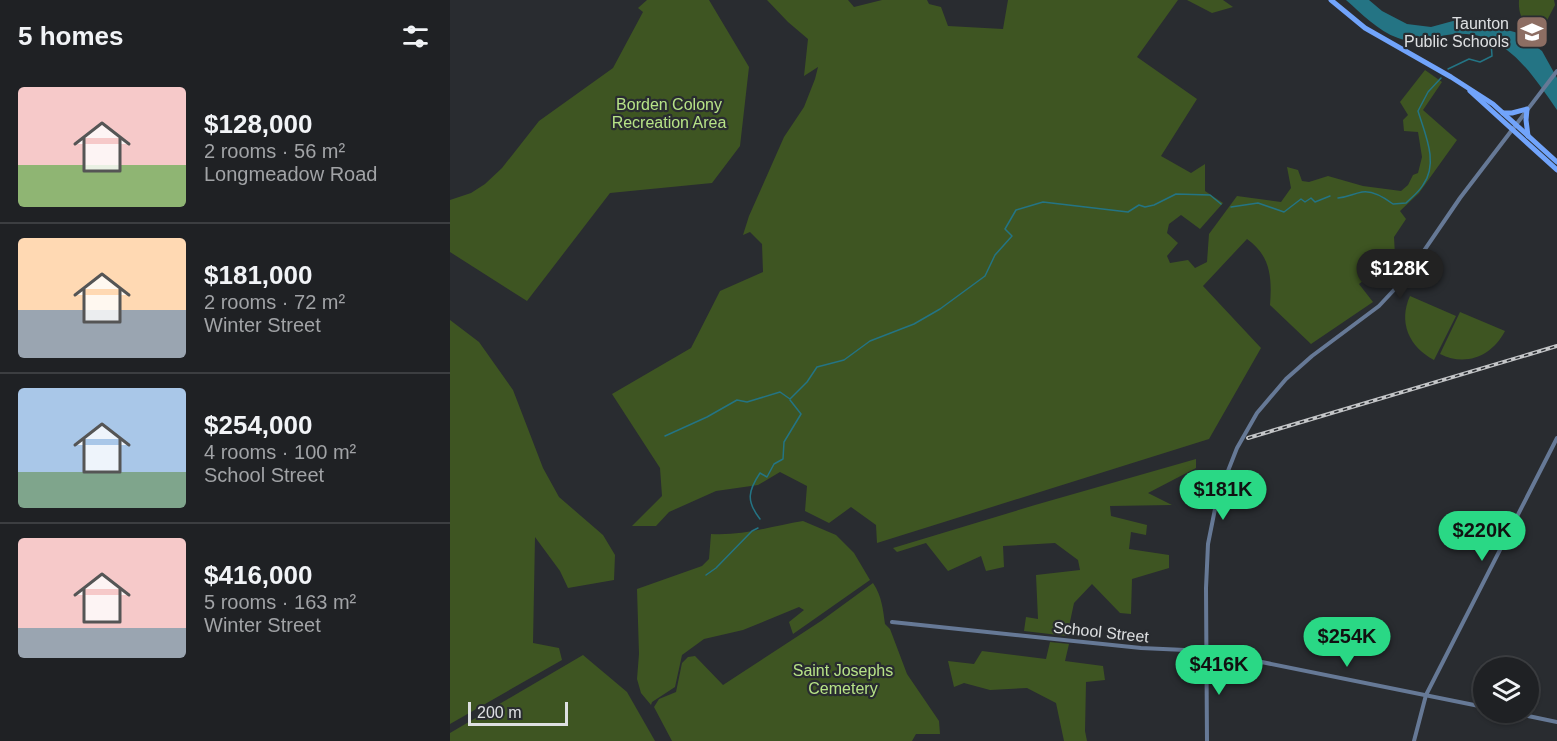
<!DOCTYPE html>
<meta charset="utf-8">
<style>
:root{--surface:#1f2124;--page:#2c2e31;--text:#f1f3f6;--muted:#a1a3a6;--line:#3c3e41;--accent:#2ad885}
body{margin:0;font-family:Arial,sans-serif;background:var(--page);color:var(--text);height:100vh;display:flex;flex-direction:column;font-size:22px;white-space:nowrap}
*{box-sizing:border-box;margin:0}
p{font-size:20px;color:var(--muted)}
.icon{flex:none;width:33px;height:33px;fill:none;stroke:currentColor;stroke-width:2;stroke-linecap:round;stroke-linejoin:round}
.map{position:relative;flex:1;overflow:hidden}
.side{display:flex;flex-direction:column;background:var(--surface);width:450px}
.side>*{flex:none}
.fabs{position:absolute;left:1023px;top:657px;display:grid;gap:12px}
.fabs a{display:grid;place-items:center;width:66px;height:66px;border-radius:50%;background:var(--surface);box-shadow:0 2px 4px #0004,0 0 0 2px var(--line);font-size:30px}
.scale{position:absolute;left:18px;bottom:15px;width:100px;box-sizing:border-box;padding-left:6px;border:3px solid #dee0e2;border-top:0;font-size:16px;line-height:21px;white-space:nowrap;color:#dee0e2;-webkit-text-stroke:4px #292c30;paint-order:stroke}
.price{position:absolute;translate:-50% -51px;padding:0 14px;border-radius:21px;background:var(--accent);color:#111;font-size:20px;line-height:39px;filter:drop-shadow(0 2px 3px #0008)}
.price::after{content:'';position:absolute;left:50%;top:36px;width:18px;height:14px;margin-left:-9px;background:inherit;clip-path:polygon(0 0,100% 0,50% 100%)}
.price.selected{background:#222;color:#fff}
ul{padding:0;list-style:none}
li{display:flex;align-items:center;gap:18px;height:150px;padding:0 18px}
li+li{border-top:2px solid var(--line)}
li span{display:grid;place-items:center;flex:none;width:168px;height:120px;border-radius:6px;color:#555}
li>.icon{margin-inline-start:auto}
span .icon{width:72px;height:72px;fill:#fffc;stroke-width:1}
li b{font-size:26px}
h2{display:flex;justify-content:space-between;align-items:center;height:72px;padding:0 18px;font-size:26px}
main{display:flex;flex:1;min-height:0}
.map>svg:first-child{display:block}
.green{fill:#3e5522}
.water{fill:#247484}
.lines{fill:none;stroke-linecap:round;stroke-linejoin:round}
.stream{stroke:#247484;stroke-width:1.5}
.secondary{stroke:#667996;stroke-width:4}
.highway{stroke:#71a4fb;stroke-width:5}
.rail-casing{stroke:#c3c5c7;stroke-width:4}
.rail{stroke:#292c30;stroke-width:1.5;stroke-dasharray:4.5;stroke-linecap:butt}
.labels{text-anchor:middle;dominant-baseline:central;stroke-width:4.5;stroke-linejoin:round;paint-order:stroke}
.poi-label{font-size:16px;fill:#dee0e2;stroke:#292c30;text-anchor:end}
.park-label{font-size:16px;fill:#b7e387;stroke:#292c30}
.street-label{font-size:16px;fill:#dee0e2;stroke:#292c30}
</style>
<main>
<section class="side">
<h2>5 homes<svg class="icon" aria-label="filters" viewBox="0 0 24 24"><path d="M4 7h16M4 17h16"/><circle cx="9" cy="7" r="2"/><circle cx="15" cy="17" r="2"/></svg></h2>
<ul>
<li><span style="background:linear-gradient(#f6c9c9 65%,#8fb573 0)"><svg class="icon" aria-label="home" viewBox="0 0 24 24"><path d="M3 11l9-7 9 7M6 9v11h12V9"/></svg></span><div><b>$128,000</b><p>2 rooms · 56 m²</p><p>Longmeadow Road</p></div></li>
<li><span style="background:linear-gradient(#ffd9b3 60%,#9aa5b1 0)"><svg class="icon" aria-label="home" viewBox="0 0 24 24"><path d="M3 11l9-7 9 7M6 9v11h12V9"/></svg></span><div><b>$181,000</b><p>2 rooms · 72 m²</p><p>Winter Street</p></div></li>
<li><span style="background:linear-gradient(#a9c7e8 70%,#7fa58c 0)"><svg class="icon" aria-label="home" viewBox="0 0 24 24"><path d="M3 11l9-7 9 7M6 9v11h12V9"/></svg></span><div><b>$254,000</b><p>4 rooms · 100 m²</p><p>School Street</p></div></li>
<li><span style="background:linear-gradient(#f6c9c9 75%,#9aa5b1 0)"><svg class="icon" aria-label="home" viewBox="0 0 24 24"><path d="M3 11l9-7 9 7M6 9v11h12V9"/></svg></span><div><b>$416,000</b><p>5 rooms · 163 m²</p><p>Winter Street</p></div></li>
</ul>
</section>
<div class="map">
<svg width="1107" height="741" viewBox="0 0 1107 741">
<rect width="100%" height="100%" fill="#292c30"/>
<g class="green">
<polygon points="197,0 259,0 299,67 290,146 262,183 160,193 77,301 0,252 0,200 21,193 35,184 52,168 89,121 163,68 193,12 188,8"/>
<path d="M317,0H398L404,7L432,0H477L479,4L491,7L498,26L553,29L558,0H728L687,57L747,99L711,156L741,173L755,164V191L773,203L750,229L731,215L719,224L717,233L728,243L717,256L720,263L738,260L745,268L757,262L759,234L787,196L831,202L841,188L837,167L848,170L852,181L859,182L878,176L913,186L951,191L958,185L963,175L968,173L972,157L968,132L954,131L953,120L958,115L950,102L975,70L992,82L973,110L1007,140L969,193L950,211L956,219L944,237L945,256L909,284L923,302L861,344L820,305C822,278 821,256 797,239L753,286L811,348L759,439L427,543L426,525L401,507L379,523L355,511L357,486L330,472L308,485L266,491L219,512L206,526H182L212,496L210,468L162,394L241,348L270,291L313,272L312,244L300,232L293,235L299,216L334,137L354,107L365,79L368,67L354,76L358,39L338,22Z"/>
<polygon points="737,0 773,0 783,7 762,13"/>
<path d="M1069,0H1104L1105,5L1091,32C1075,25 1068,18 1069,0Z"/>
<path d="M960,296L1006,316L984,360C959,347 948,322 960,296Z"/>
<path d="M1010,312L1055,331C1042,356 1016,367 990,354Z"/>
<polygon points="0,320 29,342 63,390 93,468 109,497 153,535 165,555 164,580 118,588 110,571 85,537 83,643 109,648 112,660 0,724"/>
<polygon points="746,459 746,468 698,493 722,505 660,506 661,516 697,525 696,535 681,532 679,549 719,555 719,568 682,579 681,614 670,613 642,584 624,603 617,636 574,631 576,617 588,619 586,575 630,570 628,560 605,543 553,546 554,567 536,571 531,556 498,571 476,543 447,552 443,548 585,505"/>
<path d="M353,521L386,535L404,553L420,580L343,634L339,622L354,610L349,607L293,630L254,639L232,655L225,687L202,702L201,705L191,693L187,679L189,654L187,589L252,566L259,559L261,534C292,536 322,526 353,521Z"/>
<path d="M423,583C432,596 433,610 435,624L440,629L457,674L489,721L490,734H466L462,741H222L204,707L209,699L226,692L232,663L238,657L245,656L273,685L371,621Z"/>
<polygon points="600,642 619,644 615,661 653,666 655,680 636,682 635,731 637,741 614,741 606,703 577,688 540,690 514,683 504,687 498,661 524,664 532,651 596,659"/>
<polygon points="133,655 177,692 205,741 0,741 0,733"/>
</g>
<path class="water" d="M896,0H919L932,11L957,24L981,27L1014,18L1068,33L1092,51L1107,78V110C1080,71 1052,26 997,35C980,38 964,44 948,38C928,31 911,13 896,0Z"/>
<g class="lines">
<g class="stream">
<polyline points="998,69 1019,59 1030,62 1042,56 1041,42"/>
<path d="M888,198C899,197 902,194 912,192C923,190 935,198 943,204L956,203C962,197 969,192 973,185C989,163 975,134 968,111L978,92L991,78"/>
<polyline points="781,207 808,203 834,212 851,199 855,202 861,198 865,202 880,196"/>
<polyline points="215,436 257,417 287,400 297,402 330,392 340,399 357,382 367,367 394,360 420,341 464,324 490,309 535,276 545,255 562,236 555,229 566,210 593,202 678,212 689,205 695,207 704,205 726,194 760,195 771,204"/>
<path d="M310,519C296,501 298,491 310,473L317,477L324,464L333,459L334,442L351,414L340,400"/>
<polyline points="256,575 266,568 302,531 308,528"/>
</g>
<g class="secondary">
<polyline points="442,622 691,648 757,651 1034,707"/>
<polyline points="1059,712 1107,722"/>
<polyline points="757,741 756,588 758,544 767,499 787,448 807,413 836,379 862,356 929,306 956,277 1010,198 1107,71"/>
<polyline points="964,741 976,695 1107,438"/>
</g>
<g class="highway">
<polyline points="881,0 915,28 1001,77 1043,104 1107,162"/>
<polyline points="1020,91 1107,170"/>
<polyline points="1053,113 1062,113 1077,109 1076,120 1078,136"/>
</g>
<defs>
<polyline id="rail" points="798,438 1107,346"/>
</defs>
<use href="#rail" class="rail-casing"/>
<use href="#rail" class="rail"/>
</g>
<defs>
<symbol id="school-square" viewBox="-11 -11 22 22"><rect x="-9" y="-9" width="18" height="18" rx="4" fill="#8d6e63" stroke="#292c30"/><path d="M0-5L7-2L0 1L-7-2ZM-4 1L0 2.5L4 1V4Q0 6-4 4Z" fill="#fff"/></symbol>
</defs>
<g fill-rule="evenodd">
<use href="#school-square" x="1063" y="13" width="38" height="38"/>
</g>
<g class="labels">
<g class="poi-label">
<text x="1059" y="23">Taunton<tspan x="1059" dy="18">Public Schools</tspan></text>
</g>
<g class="park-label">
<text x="219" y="104">Borden Colony<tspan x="219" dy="18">Recreation Area</tspan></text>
<text x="393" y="670">Saint Josephs<tspan x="393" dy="18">Cemetery</tspan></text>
</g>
<g class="street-label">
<text transform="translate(651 632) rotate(6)">School Street</text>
</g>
</g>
</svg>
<div class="fabs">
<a><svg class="icon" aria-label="layers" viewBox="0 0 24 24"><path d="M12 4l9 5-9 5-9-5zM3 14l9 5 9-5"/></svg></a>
</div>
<div class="scale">200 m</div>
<b class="price selected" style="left:950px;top:300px">$128K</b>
<b class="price" style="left:773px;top:521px">$181K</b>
<b class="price" style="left:1032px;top:562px">$220K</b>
<b class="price" style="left:897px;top:668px">$254K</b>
<b class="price" style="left:769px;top:696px">$416K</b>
</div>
</main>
